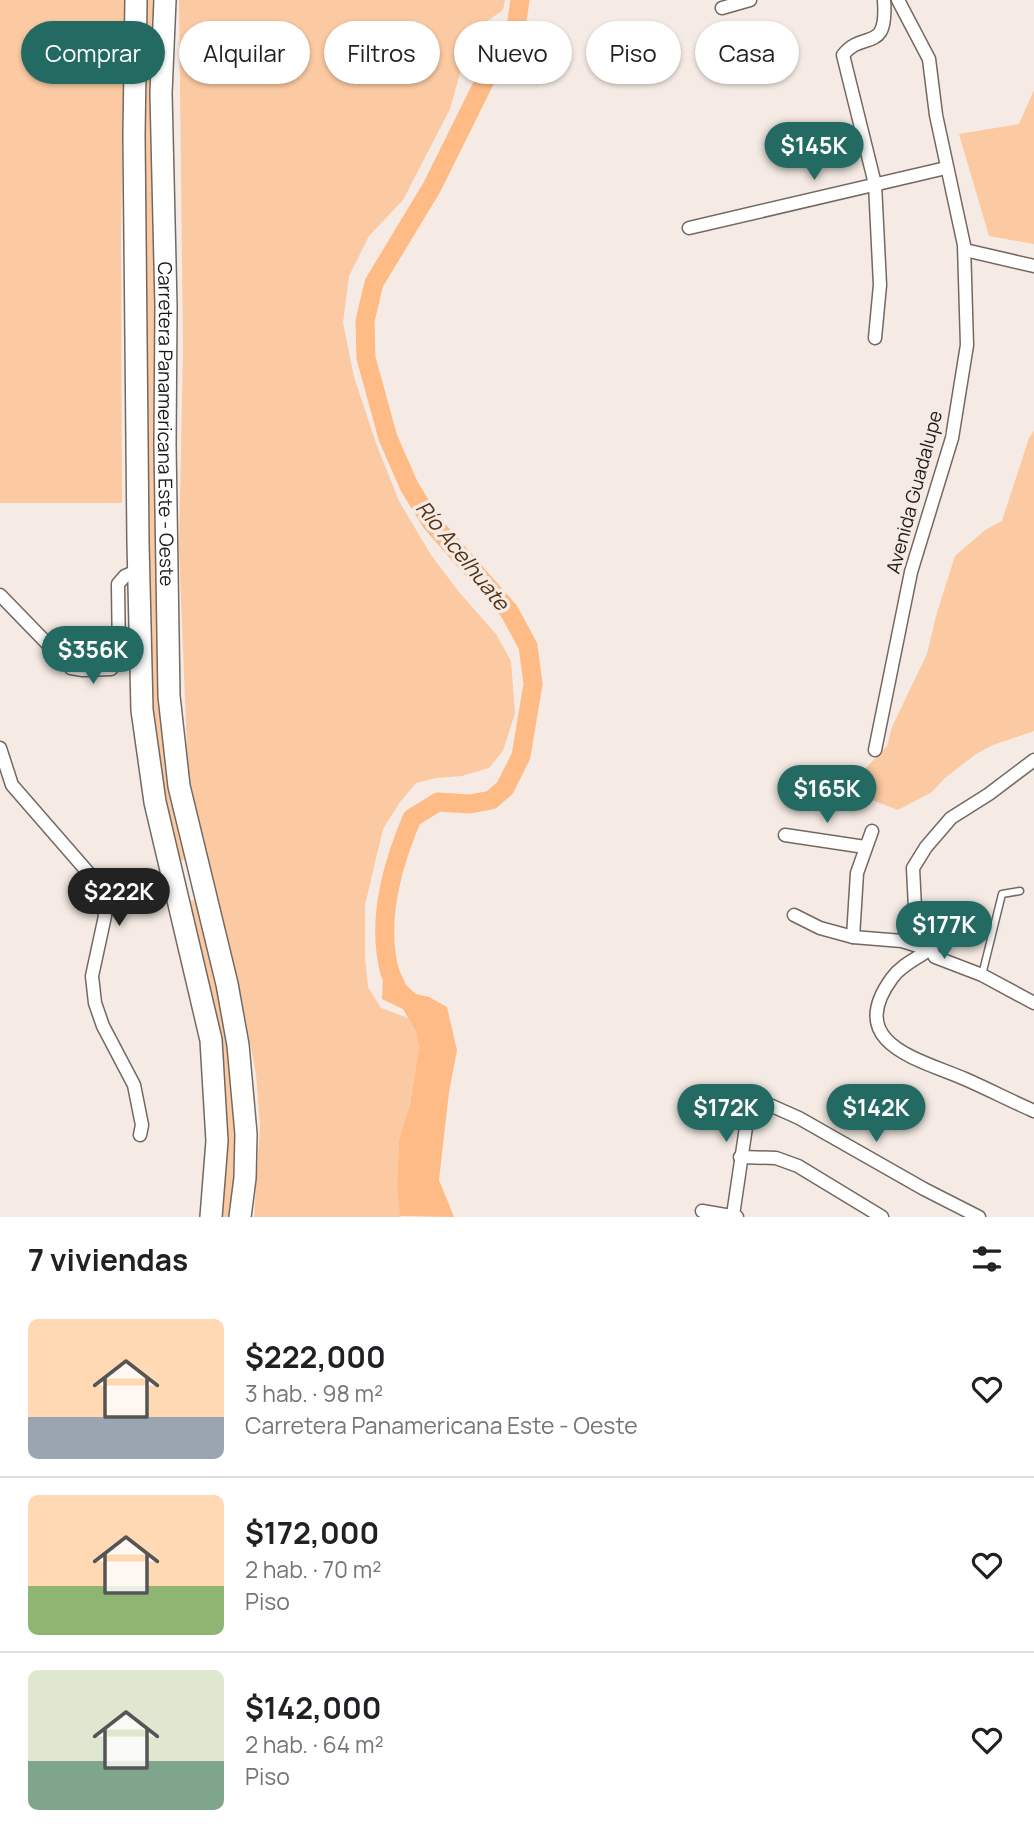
<!DOCTYPE html>
<html lang="es">
<meta charset="utf-8">
<style>
:root{--surface:#fff;--page:#f6f6f6;--text:#202124;--muted:#757577;--line:#e0e0e0;--accent:#236b62}
body{margin:0;font-family:Manrope,sans-serif;background:var(--page);color:var(--text);height:100vh;display:flex;flex-direction:column;font-size:26px;white-space:nowrap}
*{box-sizing:border-box;margin:0}
p{font-size:23px;color:var(--muted)}
.icon{flex:none;width:38px;height:38px;fill:none;stroke:currentColor;stroke-width:2;stroke-linecap:round;stroke-linejoin:round}
.map{position:relative;height:1217px;overflow:hidden}
.drawer{display:flex;flex-direction:column;background:var(--surface);flex:1}
.drawer>*{flex:none}
.top-card{position:absolute;left:21px;top:21px;width:992px;height:63px;display:flex;gap:14px}
.price{position:absolute;translate:-50% -60px;padding:0 16px;border-radius:24px;background:var(--accent);color:#fff;font-size:23px;line-height:46px;filter:drop-shadow(0 2px 4px #0008)}
.price::after{content:'';position:absolute;left:50%;top:42px;width:21px;height:16px;margin-left:-10px;background:inherit;clip-path:polygon(0 0,100% 0,50% 100%)}
.price.on{background:#222;color:#fff}
ul{padding:0;list-style:none}
li{display:flex;align-items:center;gap:21px;height:175px;padding:0 28px}
li+li{border-top:2px solid var(--line)}
li span{display:grid;place-items:center;flex:none;width:196px;height:140px;border-radius:10px;color:#555}
li>.icon{margin-inline-start:auto}
span .icon{width:84px;height:84px;fill:#fffc;stroke-width:1}
li b{font-size:30px}
h2{display:flex;justify-content:space-between;align-items:center;height:84px;padding:0 28px;font-size:30px}
.pill{padding:0 24px;border-radius:32px;background:var(--surface);box-shadow:0 2px 5px #0004;font-size:24px;line-height:63px}
.pill.on{background:var(--accent);color:#fff}
.map>svg:first-child{display:block}
.green{fill:#fbc9a2}
.water{fill:#febb86}
.lines{fill:none;stroke-linecap:round;stroke-linejoin:round}
.river{stroke:#febb86;stroke-width:19}
.service-casing{stroke:#726962;stroke-width:9}
.minor-casing{stroke:#726962;stroke-width:15}
.trunk-casing{stroke:#726962;stroke-width:24}
.service{stroke:#fff;stroke-width:6}
.minor{stroke:#fff;stroke-width:12}
.trunk{stroke:#fff;stroke-width:21}
.labels{text-anchor:middle;dominant-baseline:central;stroke-width:7;stroke-linejoin:round;paint-order:stroke}
.street-label{font-size:19px;fill:#1e1a18;stroke:#f5ebe4}
.water-label{font-size:21px;font-style:italic;fill:#533216;stroke:#f5ebe4}
</style>
<div class="map">
<svg width="1034" height="1217" viewBox="0 0 1034 1217">
<rect width="100%" height="100%" fill="#f5ebe4"/>
<g class="green">
<polygon points="0,0 125,0 121,234 122,503 0,503"/>
<polygon points="144,0 160,0 158,364 187,858 178,862 150,734 140,62"/>
<polygon points="179,0 505,0 503,10 486,22 467,27 468,45 450,109 403,200 369,236 349,276 343,323 354,377 376,443 399,501 431,555 459,592 496,634 511,661 515,713 503,751 489,768 462,776 436,778 416,783 400,802 383,829 365,905 365,957 368,987 381,1008 408,1018 416,1032 419,1048 410,1104 399,1139 397,1186 401,1217 254,1217 260,1126 256,1074 241,995 213,889 188,774 179,549 183,350"/>
<polygon points="1034,90 1034,244 989,236 959,134 1019,124"/>
<polygon points="1034,431 1034,731 993,745 976,754 945,778 932,792 898,810 845,790 887,746 892,727 927,654 936,616 955,556 985,530 1002,521 1029,438"/>
<polygon points="196,900 199,902 220,981 238,1110 234,1217 217,1217 220,1197 188,901"/>
</g>
<polygon class="water" points="384,950 398,967 406,985 416,994 429,997 447,1007 457,1050 449,1092 439,1180 454,1217 400,1216 397,1186 399,1139 410,1104 419,1048 416,1032 403,1009 382,999"/>
<g class="lines">
<path class="river" d="M390,973C376,921 392,866 412,818L438,802L470,804L491,800L505,788L521,756L533,684L528,646L509,611L431,522L409,486L388,438L366,358L365,321L374,283L432,187L487,76L504,56L516,27L520,0"/>
<defs>
<polyline id="service" points="982,975 1002,894 1020,891"/>
<g id="minor">
<polyline points="722,8 750,0"/>
<polyline points="689,228 946,168"/>
<polyline points="965,250 1034,266"/>
<path d="M875,338L880,285L875,184L843,55C863,29 888,55 884,0"/>
<polyline points="0,595 71,668 83,670 111,669 119,660 118,584 125,576 139,570"/>
<polyline points="0,748 12,785 99,885 105,916 92,976 95,1003 103,1026 134,1085 142,1125 140,1135"/>
<polyline points="875,750 911,572 952,438 967,345 964,245 936,115 929,59 898,0"/>
<path d="M1034,760L989,794L951,818L926,847L913,868L915,908L937,941C926,957 905,960 892,978C844,1044 919,1059 965,1079C988,1089 1011,1101 1034,1111"/>
<polyline points="785,835 865,847"/>
<polyline points="794,915 820,928 853,937 902,941 931,950 935,957 982,975 1034,1003"/>
<polyline points="853,937 857,873 872,831"/>
<polyline points="740,1157 776,1158 798,1166 882,1217"/>
<polyline points="702,1211 737,1217"/>
<polyline points="733,1215 749,1107 760,1104 772,1106 799,1118 924,1189 979,1217"/>
</g>
<g id="trunk">
<polyline points="136,0 134,135 138,543 142,710 155,802 211,1040 217,1141 211,1217"/>
<path id="s1" d="M165,0L161,93L166,306L165,445L169,696L179,786L227,984L238,1045L246,1134L245,1178L240,1217"/>
</g>
</defs>
<use href="#service" class="service-casing"/>
<use href="#minor" class="minor-casing"/>
<use href="#trunk" class="trunk-casing"/>
<use href="#service" class="service"/>
<use href="#minor" class="minor"/>
<use href="#trunk" class="trunk"/>
</g>
<g class="labels">
<g class="street-label">
<text stroke="none"><textPath href="#s1" startOffset="424">Carretera Panamericana Este - Oeste</textPath></text>
<text transform="translate(914 492) rotate(-75)">Avenida Guadalupe</text>
</g>
<g class="water-label">
<text transform="translate(463 555) rotate(51)">Río Acelhuate</text>
</g>
</g>
</svg>
<b class="price" style="left:814px;top:182px">$145K</b>
<b class="price" style="left:93px;top:686px">$356K</b>
<b class="price" style="left:827px;top:825px">$165K</b>
<b class="price on" style="left:119px;top:928px">$222K</b>
<b class="price" style="left:944px;top:961px">$177K</b>
<b class="price" style="left:726px;top:1144px">$172K</b>
<b class="price" style="left:876px;top:1144px">$142K</b>
<div class="top-card">
<a class="pill on">Comprar</a>
<a class="pill">Alquilar</a>
<a class="pill">Filtros</a>
<a class="pill">Nuevo</a>
<a class="pill">Piso</a>
<a class="pill">Casa</a>
</div>
</div>
<section class="drawer">
<h2>7 viviendas<svg class="icon" aria-label="filters" viewBox="0 0 24 24"><path d="M4 7h16M4 17h16"/><circle cx="9" cy="7" r="2"/><circle cx="15" cy="17" r="2"/></svg></h2>
<ul>
<li><span style="background:linear-gradient(#ffd9b3 70%,#9aa5b1 0)"><svg class="icon" aria-label="home" viewBox="0 0 24 24"><path d="M3 11l9-7 9 7M6 9v11h12V9"/></svg></span><div><b>$222,000</b><p>3 hab. · 98 m²</p><p>Carretera Panamericana Este - Oeste</p></div><svg class="icon" aria-label="heart" viewBox="0 0 24 24"><path d="M12 20l-8-8c-3-5 5-10 8-4 3-6 11-1 8 4z"/></svg></li>
<li><span style="background:linear-gradient(#ffd9b3 65%,#8fb573 0)"><svg class="icon" aria-label="home" viewBox="0 0 24 24"><path d="M3 11l9-7 9 7M6 9v11h12V9"/></svg></span><div><b>$172,000</b><p>2 hab. · 70 m²</p><p>Piso</p></div><svg class="icon" aria-label="heart" viewBox="0 0 24 24"><path d="M12 20l-8-8c-3-5 5-10 8-4 3-6 11-1 8 4z"/></svg></li>
<li><span style="background:linear-gradient(#dfe7d0 65%,#7fa58c 0)"><svg class="icon" aria-label="home" viewBox="0 0 24 24"><path d="M3 11l9-7 9 7M6 9v11h12V9"/></svg></span><div><b>$142,000</b><p>2 hab. · 64 m²</p><p>Piso</p></div><svg class="icon" aria-label="heart" viewBox="0 0 24 24"><path d="M12 20l-8-8c-3-5 5-10 8-4 3-6 11-1 8 4z"/></svg></li>
</ul>
</section>
